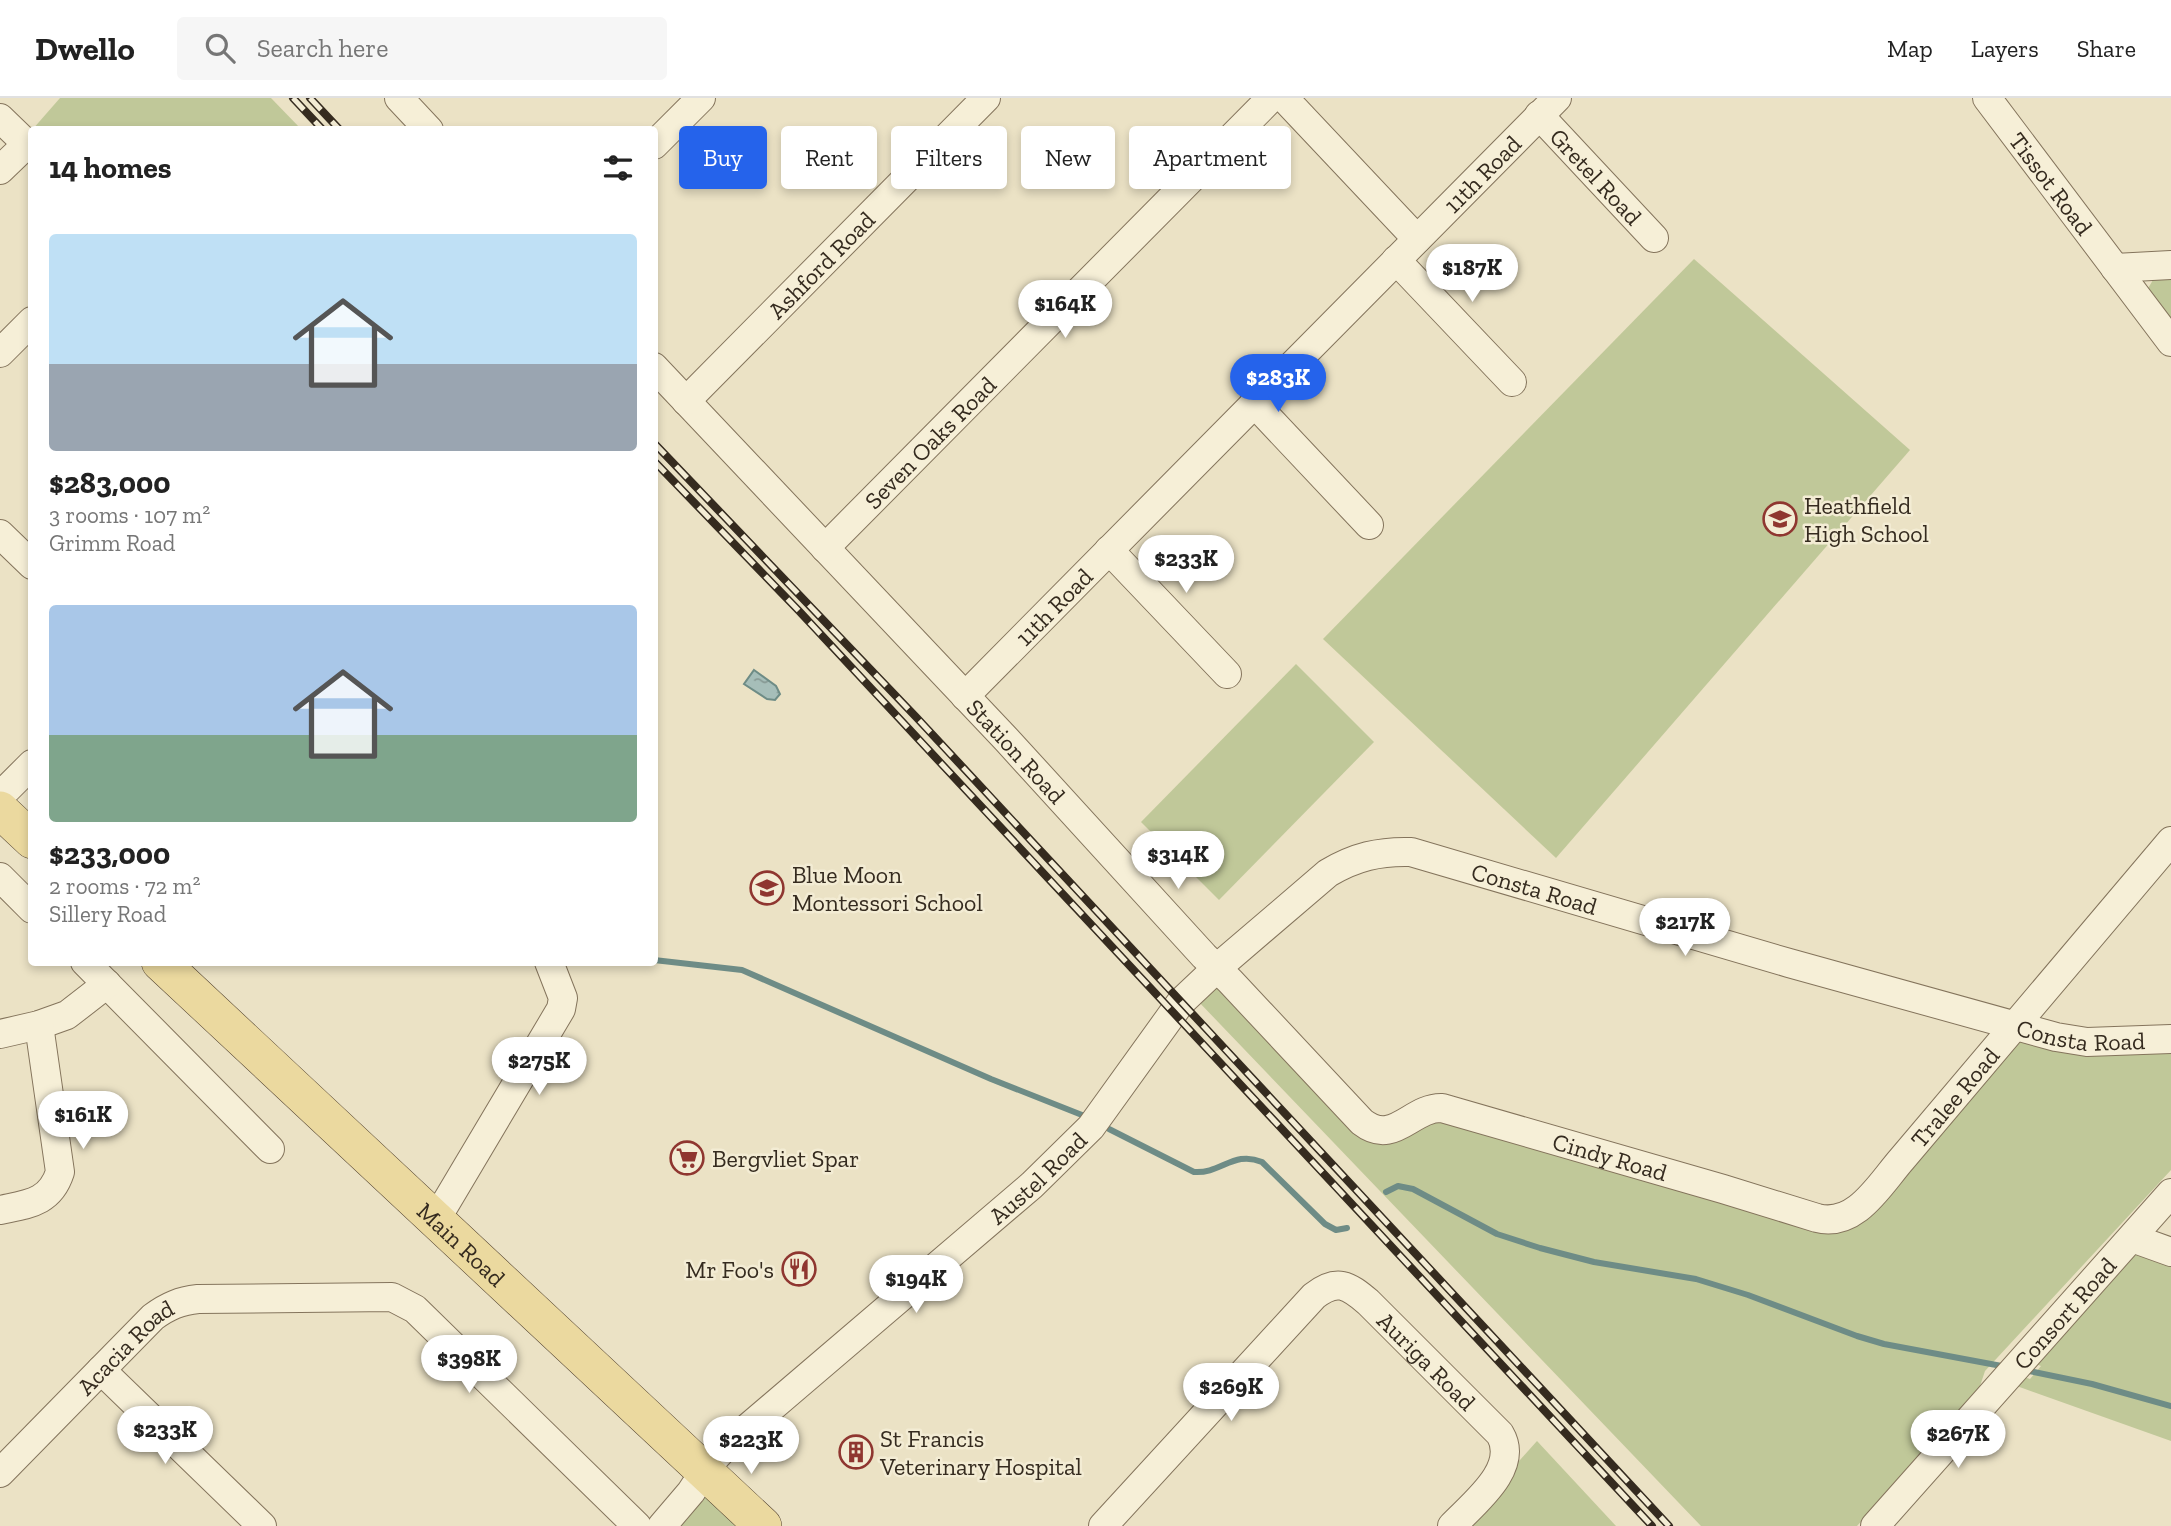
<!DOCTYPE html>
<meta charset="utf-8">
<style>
:root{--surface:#fff;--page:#f6f6f6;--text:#222;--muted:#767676;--line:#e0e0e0;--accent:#2563eb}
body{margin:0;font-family:"Zilla Slab",serif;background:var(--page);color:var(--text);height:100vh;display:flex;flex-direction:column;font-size:26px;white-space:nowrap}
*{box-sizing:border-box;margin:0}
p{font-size:23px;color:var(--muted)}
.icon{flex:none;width:38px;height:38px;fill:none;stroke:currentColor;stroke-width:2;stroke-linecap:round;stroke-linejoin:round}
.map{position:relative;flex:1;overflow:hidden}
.sheet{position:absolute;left:28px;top:28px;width:630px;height:840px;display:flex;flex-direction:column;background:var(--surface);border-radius:7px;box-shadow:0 4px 10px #0003}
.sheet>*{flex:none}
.top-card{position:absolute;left:679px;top:28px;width:665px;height:63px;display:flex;gap:14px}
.price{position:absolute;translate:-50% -60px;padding:0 16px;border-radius:24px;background:#fff;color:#222;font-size:23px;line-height:46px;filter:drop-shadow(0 2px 4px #0008)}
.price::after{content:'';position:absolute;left:50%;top:42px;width:21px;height:16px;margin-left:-10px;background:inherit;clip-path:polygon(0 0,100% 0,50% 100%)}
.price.current{background:var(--accent);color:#fff}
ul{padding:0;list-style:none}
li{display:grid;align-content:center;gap:14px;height:371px;padding:0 21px}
li span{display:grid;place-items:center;height:217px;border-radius:7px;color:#555}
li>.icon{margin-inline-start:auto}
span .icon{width:126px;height:126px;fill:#fffc;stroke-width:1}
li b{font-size:30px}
h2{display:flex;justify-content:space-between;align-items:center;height:84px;padding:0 21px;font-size:30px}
.pill{padding:0 24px;border-radius:7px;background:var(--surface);box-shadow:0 4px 10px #0003;font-size:24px;line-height:63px}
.pill.current{background:var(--accent);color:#fff}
header{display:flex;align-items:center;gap:42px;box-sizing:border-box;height:98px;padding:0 35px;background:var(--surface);border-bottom:2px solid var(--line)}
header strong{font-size:33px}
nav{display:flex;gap:38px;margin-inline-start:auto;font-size:24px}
.search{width:490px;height:63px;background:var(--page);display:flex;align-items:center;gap:18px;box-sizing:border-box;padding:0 24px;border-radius:7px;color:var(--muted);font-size:26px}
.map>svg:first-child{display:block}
.green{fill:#c0c899}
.water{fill:url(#water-ripples);stroke:#6e8c86;stroke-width:2}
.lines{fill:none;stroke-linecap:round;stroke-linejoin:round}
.stream{stroke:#6e8c86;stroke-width:6}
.minor-casing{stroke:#84745c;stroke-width:30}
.major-casing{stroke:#524230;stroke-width:38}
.minor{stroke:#f6efd7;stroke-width:28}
.major{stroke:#ebd99f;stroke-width:37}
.rail-casing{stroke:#352b1f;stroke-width:8}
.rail{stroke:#f3ecd4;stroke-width:5;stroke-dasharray:16;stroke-linecap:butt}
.labels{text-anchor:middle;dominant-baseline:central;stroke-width:5;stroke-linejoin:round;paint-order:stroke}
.street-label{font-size:24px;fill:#352b1f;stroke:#f3ecd4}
.poi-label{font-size:24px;fill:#352b1f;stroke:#f3ecd4;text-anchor:start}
</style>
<header>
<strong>Dwello</strong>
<div class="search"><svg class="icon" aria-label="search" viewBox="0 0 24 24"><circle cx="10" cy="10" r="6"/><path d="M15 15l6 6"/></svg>Search here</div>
<nav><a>Map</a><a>Layers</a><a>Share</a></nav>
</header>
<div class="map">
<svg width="2171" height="1428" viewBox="0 0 2171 1428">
<defs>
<pattern id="water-ripples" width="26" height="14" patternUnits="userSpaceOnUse" patternTransform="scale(1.75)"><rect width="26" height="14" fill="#a6beb9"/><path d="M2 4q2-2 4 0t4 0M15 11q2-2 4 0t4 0" fill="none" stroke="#889b96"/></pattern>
</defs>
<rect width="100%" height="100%" fill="#ebe2c5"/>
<g class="green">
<polygon points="60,0 271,0 301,31 32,32"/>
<polygon points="1694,161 1910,352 1556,760 1323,541"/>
<polygon points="2171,173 2171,233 2147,192 2156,177"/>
<polygon points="1296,566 1374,644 1219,802 1141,724"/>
<path d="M1216,887L1383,1045C1409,1043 1414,1028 1436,1020L1828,1132L2020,943L2171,950V1072L1985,1273L1979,1291L1857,1428H1701L1197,902Z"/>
<polygon points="2136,1157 2143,1157 2171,1167 2171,1343 2014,1287 2021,1278 2030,1281 2041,1268 2033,1265 2129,1160"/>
<polygon points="1537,1343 1616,1428 1461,1428"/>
<polygon points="704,1374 761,1428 662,1428"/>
</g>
<polygon class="water" points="754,572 776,588 780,596 775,602 767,601 744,586"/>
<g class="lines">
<g class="stream">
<polyline points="654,862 742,872 991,981 1082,1017"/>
<path d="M1109,1031L1194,1074C1221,1076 1234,1052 1262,1064L1325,1126L1336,1132L1347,1130"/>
<polyline points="1386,1094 1398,1088 1413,1091 1497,1136 1540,1150 1594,1164 1696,1181 1748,1197 1857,1238 1884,1246 2007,1269"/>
<polyline points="2024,1272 2092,1286 2171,1308"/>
</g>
<defs>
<g id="minor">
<polyline points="399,0 429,32"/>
<polyline points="1284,0 1417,141"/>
<path id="s1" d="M1987,0L2171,244"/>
<path id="s2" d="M1539,17L1654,140"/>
<polyline points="0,20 32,51"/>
<polyline points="654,47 701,0"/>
<polyline points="0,72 27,46"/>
<polyline points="1396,162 1512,284"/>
<polyline points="2115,170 2171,167"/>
<polyline points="0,255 32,223"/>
<path id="s3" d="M654,269L1006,641L1204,858L1230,883L1362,1024C1394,1049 1411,1009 1442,1010L1723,1091L1817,1120C1856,1130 1880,1086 1902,1061L2171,743"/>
<path id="s4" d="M686,303L986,0"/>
<polyline points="1254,305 1369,427"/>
<polyline points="0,436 32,467"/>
<path id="s5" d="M825,450L1271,0"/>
<polyline points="1109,452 1227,576"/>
<path id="s6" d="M965,598L1557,0"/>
<polyline points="0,698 32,666"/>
<polyline points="0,779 32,811"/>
<polyline points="85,864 270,1051"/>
<polyline points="0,936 39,927 67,917 107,886"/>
<path d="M0,1112C28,1106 50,1105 60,1074L39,927"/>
<polyline points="435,1123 561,911 563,900 549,864"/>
<polyline points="2132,1140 2171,1154"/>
<polyline points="101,1272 262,1428"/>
<path id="s7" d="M0,1375L153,1219C168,1208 180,1203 198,1201L392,1199L415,1211L637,1428"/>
<path id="s8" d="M662,1428L691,1394L710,1365L724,1350L1032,1087L1091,1029L1181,904L1217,870L1328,775C1355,759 1379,753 1411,754L1789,865L2056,939L2087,944L2171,941"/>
<path id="s9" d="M1103,1428L1314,1198C1337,1180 1348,1187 1368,1204L1500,1336C1520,1370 1474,1405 1452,1428"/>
<path id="s10" d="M1875,1428L2171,1095"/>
</g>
<g id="major">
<polyline points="0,712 32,742"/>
<path id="s11" d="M160,864L763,1428"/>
</g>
</defs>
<use href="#minor" class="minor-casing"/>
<use href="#major" class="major-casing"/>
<use href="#minor" class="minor"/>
<use href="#major" class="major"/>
<defs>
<g id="rail">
<polyline points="293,0 323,32"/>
<polyline points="310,0 340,32"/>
<polyline points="654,345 917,620 1669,1428"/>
<polyline points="654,363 799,513 1652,1428"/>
</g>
</defs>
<use href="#rail" class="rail-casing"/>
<use href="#rail" class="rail"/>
</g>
<defs>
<symbol id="school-ring" viewBox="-11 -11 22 22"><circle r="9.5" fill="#f3ecd4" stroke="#8f3630" stroke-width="1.5"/><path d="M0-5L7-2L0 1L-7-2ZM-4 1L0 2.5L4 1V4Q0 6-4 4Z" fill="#8f3630"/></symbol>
<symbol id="supermarket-ring" viewBox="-11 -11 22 22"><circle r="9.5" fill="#f3ecd4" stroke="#8f3630" stroke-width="1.5"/><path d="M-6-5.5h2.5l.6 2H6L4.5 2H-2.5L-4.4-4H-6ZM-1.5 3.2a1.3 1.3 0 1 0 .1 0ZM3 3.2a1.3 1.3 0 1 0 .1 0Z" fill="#8f3630"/></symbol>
<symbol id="restaurant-ring" viewBox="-11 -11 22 22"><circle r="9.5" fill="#f3ecd4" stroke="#8f3630" stroke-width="1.5"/><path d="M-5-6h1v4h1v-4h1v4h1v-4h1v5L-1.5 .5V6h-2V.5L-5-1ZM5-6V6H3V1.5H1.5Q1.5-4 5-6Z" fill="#8f3630"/></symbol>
<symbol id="building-ring" viewBox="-11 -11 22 22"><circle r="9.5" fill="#f3ecd4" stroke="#8f3630" stroke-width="1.5"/><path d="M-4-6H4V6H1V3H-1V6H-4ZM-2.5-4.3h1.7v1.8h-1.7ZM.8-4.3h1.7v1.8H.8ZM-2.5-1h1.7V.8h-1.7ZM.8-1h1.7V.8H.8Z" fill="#8f3630"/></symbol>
</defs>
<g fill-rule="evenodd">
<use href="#school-ring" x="1761" y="402" width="38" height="38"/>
<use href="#school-ring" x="748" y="771" width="38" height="38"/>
<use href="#supermarket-ring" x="668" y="1041" width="38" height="38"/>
<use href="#restaurant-ring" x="780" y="1152" width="38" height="38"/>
<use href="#building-ring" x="837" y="1335" width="38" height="38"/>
</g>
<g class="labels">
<g class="street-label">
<text stroke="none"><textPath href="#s6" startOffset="735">11th Road</textPath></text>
<text stroke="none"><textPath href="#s2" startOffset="84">Gretel Road</textPath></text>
<text stroke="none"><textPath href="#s1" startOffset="107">Tissot Road</textPath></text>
<text stroke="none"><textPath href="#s4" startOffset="192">Ashford Road</textPath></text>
<text stroke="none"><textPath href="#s5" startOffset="149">Seven Oaks Road</textPath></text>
<text stroke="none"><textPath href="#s6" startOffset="126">11th Road</textPath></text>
<text stroke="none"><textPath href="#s3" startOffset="528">Station Road</textPath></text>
<text stroke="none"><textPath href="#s8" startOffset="1153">Consta Road</textPath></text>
<text stroke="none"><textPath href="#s8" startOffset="1720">Consta Road</textPath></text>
<text stroke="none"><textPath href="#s3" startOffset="1704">Tralee Road</textPath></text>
<text stroke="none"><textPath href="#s3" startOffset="1297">Cindy Road</textPath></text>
<text stroke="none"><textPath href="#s8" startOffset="514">Austel Road</textPath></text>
<text stroke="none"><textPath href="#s11" startOffset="413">Main Road</textPath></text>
<text stroke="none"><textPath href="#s10" startOffset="285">Consort Road</textPath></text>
<text stroke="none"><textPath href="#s7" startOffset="178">Acacia Road</textPath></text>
<text stroke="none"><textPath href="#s9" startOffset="457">Auriga Road</textPath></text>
</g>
<g class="poi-label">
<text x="1804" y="407">Heathfield<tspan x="1804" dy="28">High School</tspan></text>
<text x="792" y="776">Blue Moon<tspan x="792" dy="28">Montessori School</tspan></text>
<text x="712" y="1060">Bergvliet Spar</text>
<text x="774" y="1171" text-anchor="end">Mr Foo's</text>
<text x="880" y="1340">St Francis<tspan x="880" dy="28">Veterinary Hospital</tspan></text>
</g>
</g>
</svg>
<b class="price" style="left:1472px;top:206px">$187K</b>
<b class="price" style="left:1065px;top:242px">$164K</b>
<b class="price current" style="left:1278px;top:316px">$283K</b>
<b class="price" style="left:1186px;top:497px">$233K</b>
<b class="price" style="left:1178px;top:793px">$314K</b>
<b class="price" style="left:1685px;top:860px">$217K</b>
<b class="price" style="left:539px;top:999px">$275K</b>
<b class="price" style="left:83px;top:1053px">$161K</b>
<b class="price" style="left:916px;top:1217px">$194K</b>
<b class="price" style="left:469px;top:1297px">$398K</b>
<b class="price" style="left:1231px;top:1325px">$269K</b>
<b class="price" style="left:165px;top:1368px">$233K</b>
<b class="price" style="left:1958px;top:1372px">$267K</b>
<b class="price" style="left:751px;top:1378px">$223K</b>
<div class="top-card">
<a class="pill current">Buy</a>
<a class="pill">Rent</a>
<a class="pill">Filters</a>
<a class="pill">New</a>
<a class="pill">Apartment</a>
</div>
<section class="sheet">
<h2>14 homes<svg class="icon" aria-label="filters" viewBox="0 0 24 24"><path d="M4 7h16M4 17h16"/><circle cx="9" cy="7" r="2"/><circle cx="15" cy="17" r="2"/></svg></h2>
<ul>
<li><span style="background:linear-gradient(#bfe0f5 60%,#9aa5b1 0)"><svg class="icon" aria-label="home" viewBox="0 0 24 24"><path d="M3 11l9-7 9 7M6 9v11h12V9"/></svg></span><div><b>$283,000</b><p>3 rooms · 107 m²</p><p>Grimm Road</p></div></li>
<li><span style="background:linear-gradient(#a9c7e8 60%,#7fa58c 0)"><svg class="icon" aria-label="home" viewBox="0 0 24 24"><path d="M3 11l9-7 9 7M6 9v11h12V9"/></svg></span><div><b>$233,000</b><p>2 rooms · 72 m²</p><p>Sillery Road</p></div></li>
</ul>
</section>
</div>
